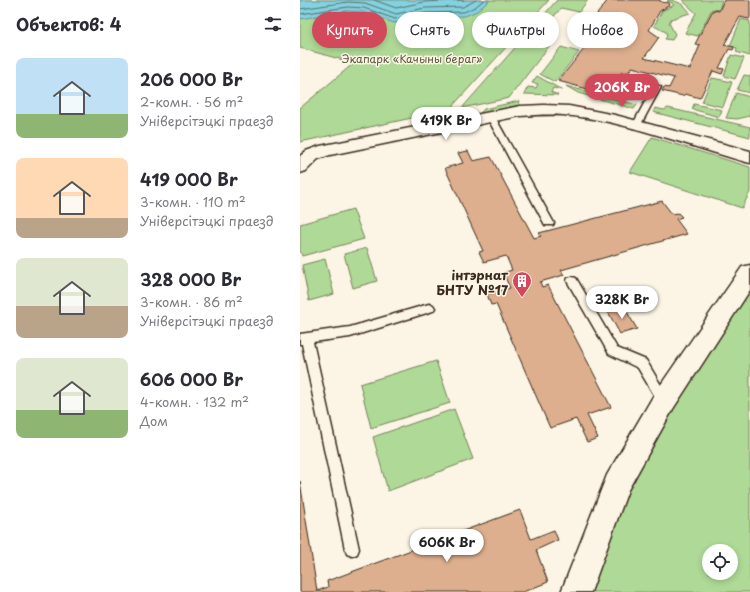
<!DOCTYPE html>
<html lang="ru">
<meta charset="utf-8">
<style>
:root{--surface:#fff;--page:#f7f7f7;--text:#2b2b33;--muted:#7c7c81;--accent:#d1495b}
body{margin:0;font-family:"Playpen Sans",sans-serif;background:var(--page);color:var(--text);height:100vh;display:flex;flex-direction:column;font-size:15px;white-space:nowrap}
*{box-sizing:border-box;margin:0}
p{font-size:13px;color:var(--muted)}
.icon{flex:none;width:22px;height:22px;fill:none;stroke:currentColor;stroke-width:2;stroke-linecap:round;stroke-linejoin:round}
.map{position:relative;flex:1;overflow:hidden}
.panel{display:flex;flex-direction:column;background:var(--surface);width:300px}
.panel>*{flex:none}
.guide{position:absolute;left:12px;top:12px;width:378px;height:36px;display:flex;gap:8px}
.controls{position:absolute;left:402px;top:544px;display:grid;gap:8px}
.controls a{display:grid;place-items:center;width:36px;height:36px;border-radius:50%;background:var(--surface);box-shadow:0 2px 6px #0003;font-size:20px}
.price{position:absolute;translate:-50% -34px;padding:0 9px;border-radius:14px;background:#fff;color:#222;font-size:13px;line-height:26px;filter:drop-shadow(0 1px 2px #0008)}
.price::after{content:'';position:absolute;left:50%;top:24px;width:12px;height:9px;margin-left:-6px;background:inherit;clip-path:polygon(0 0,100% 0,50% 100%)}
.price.active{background:var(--accent);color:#fff}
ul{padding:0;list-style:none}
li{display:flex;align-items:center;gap:12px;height:100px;padding:0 16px}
li span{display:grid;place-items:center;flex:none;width:112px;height:80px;border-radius:8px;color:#555}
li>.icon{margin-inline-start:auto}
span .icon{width:48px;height:48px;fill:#fffc;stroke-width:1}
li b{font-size:17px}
h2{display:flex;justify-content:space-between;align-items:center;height:48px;padding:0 16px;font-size:17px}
.chip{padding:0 14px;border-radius:18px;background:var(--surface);box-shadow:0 2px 6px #0003;font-size:14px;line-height:36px}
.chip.active{background:var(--accent);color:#fff}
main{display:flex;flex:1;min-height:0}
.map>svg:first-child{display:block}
.green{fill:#afd996;stroke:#75825a;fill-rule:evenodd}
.water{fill:#83d2e0;stroke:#668f92}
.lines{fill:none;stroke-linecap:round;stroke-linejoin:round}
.shore{stroke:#586d6c;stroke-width:1}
.building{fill:#ddaf8e;stroke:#3b2a1e}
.service-casing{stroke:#3b2a1e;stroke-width:3}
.minor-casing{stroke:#3b2a1e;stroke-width:3}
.service{fill:#fcf5e5;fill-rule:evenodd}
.minor{fill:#fcf5e5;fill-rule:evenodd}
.labels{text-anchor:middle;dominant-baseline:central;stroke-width:3;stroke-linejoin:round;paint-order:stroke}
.far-park-label{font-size:11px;fill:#58563c;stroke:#fcf5e5}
.poi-label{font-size:13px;font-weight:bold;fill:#3b2a1e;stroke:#fcf5e5;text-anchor:end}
</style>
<main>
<section class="panel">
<h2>Объектов: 4<svg class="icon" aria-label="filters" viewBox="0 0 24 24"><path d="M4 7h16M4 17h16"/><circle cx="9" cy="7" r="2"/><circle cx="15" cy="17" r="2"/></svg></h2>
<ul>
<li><span style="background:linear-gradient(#bfe0f5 70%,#8fb573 0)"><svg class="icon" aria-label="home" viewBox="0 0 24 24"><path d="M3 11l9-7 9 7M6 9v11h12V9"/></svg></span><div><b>206 000 Br</b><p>2-комн. · 56 m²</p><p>Універсітэцкі праезд</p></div></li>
<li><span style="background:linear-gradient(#ffd9b3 75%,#b9a48a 0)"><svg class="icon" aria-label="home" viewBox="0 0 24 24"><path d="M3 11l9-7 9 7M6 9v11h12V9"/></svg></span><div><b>419 000 Br</b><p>3-комн. · 110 m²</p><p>Універсітэцкі праезд</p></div></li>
<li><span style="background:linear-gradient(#dfe7d0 60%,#b9a48a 0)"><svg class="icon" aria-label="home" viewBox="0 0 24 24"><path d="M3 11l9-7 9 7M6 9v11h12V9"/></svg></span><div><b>328 000 Br</b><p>3-комн. · 86 m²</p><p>Універсітэцкі праезд</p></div></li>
<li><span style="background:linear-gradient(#dfe7d0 65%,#8fb573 0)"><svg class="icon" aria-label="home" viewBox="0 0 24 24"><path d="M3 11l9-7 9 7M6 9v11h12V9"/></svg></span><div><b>606 000 Br</b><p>4-комн. · 132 m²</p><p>Дом</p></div></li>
</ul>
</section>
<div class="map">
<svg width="450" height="592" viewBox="0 0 450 592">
<rect width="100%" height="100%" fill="#fcf5e5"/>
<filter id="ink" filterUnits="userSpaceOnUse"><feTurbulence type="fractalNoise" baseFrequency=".025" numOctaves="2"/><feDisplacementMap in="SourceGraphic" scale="8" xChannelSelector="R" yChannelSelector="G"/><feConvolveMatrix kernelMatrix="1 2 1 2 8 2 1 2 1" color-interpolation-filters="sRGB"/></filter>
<g filter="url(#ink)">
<g class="green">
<polygon points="0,0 249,0 149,110 0,142 0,108 54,63 0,48"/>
<polygon points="257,0 288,0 279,12 261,8 234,40 250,45 209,98 162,108"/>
<path d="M368,0C376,0 386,5 390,13L371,19L369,23L375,34L372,40L365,39L367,36L366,32L354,26L362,11L374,5L372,3L367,1Z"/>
<polygon points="382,0 422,0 419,10 412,9 398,36 385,33 396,13"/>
<polygon points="441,19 450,21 450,56 436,52 437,48 430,46"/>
<polygon points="261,47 279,52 255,82 240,74"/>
<polygon points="431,55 444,58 435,79 424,76"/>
<polygon points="444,75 450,76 450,93 437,90"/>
<polygon points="237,76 262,90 253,88 251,92 258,95 224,94 228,87 236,88 238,84 232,83"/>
<polygon points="412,78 432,82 423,107 402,102"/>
<polygon points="266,86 337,105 334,109 278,93"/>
<polygon points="436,93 450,97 450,116 437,119 426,118"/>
<polygon points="219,101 219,105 216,106 179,114 184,109"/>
<polygon points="394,104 422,110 419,117 392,109"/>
<polygon points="355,108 364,110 368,108 450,127 450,137 353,112"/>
<polygon points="352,137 450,167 450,192 442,208 330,172"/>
<polygon points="53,209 64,239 2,256 0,250 0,224"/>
<polygon points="67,248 77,281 53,288 44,254"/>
<polygon points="25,259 34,294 9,301 2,265"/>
<path d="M450,284V592H284L305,522ZM409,551H431V573H409Z"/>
<polygon points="136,361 150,403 71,428 60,384"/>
<polygon points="154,409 173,459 88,491 73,437"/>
</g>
<polygon class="water" points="0,0 189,0 189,1 177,11 165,16 125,17 94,23 62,12 47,11 0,19"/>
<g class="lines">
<g class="shore">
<polyline points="74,0 96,8 124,2 164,0"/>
<polyline points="0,9 48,2 65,3 96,14 125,8 163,7 176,0"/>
<polyline points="0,14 48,7 64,8 95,19 125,13 164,12 175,7 184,0"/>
</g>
</g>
<g class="building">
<polygon points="308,0 358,0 361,1 361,2 369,3 370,5 360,11 349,30 359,37 344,58 390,69 400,45 395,44 413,10 419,11 424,0 450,0 450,17 449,19 440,17 424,45 434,47 433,50 429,49 419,68 424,69 422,74 413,71 400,98 385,94 383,96 362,91 364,87 369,88 374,78 332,67 328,73 322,72 306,94 258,81 289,43 277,40"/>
<polygon points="168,151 173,161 191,157 234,238 241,236 239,233 362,201 372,214 378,213 382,217 376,219 387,234 261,270 264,275 240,282 242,287 248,285 311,407 287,415 298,438 287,442 276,419 250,428 196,304 191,305 187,294 210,288 203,273 212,270 206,256 184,262 179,252 183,251 145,168 163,163 158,153"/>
<polygon points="323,305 337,329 320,334 307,310"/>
<polygon points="0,481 17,591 28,587 27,581 220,510 231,539 254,530 258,540 236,550 248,582 223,592 0,592"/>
</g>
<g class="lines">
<defs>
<g id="service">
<polygon points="354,85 357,85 361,87 339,128 333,128 332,126"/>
<polygon points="191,114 195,117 254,223 253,225 245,225 244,223 187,117"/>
<polygon points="272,277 276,278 317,348 346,360 368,397 370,401 368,405 364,407 360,405 338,368 309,354 267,281 268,278"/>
<polygon points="129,304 133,305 135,308 133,311 50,337 13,342 59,549 57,554 52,556 47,554 45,549 2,344 0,344 0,334 50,327"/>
</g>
<g id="minor">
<path d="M244,105L269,106L315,115L450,151V163C390,147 325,120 263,115C249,114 234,115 220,116L30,155L18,159L6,171L0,173V156L6,151L20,146L220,106Z"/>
<polygon points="450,265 450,290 373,409 328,490 291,592 261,592 307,475 355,393 442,267"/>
</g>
</defs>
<use href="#service" class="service-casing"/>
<use href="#minor" class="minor-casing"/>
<use href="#service" class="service"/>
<use href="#minor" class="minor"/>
</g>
</g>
<defs>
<symbol id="building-pin" viewBox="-11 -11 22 30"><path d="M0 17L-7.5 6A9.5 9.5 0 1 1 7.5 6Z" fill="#d1495b" stroke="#fcf5e5"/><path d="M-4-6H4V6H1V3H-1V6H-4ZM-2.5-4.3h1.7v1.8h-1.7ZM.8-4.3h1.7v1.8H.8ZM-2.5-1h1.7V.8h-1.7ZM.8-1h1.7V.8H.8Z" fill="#fff"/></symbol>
</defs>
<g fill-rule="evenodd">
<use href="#building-pin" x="211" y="270" width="22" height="30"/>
</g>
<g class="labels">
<g class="far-park-label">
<text x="112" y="58">Экапарк «Качыны бераг»</text>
</g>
<g class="poi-label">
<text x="208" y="274">інтэрнат<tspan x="208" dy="15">БНТУ №17</tspan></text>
</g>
</g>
</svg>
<div class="controls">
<a><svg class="icon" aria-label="locate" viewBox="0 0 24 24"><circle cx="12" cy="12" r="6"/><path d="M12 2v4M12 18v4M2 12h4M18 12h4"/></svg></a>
</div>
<b class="price active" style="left:322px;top:108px">206K Br</b>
<b class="price" style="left:146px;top:141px">419K Br</b>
<b class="price" style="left:322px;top:320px">328K Br</b>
<b class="price" style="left:147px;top:563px">606K Br</b>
<div class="guide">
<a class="chip active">Купить</a>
<a class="chip">Снять</a>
<a class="chip">Фильтры</a>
<a class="chip">Новое</a>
</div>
</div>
</main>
